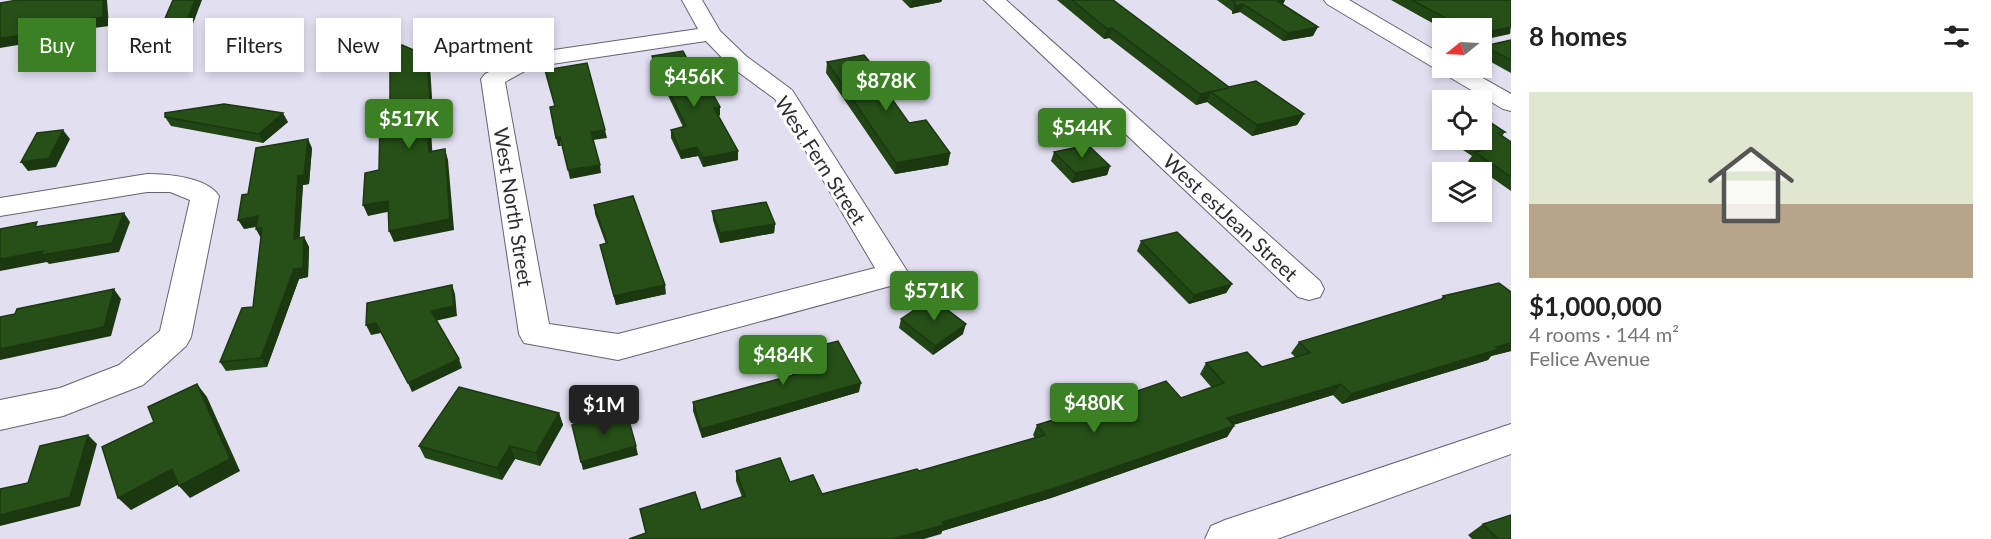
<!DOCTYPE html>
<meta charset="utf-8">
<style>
:root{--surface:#fff;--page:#f2f2f2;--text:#222;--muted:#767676;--accent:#3c8024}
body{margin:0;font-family:Lato,sans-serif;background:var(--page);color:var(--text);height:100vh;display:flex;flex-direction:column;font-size:22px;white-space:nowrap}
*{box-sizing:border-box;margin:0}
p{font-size:20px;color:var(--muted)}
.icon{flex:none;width:33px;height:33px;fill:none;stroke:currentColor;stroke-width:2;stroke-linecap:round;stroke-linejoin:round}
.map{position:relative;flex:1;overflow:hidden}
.details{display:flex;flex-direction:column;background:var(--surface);width:480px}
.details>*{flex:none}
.hud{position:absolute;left:18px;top:18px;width:570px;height:54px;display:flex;gap:12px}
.needle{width:39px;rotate:252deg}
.controls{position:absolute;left:1432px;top:18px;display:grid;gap:12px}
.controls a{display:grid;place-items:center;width:60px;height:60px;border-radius:0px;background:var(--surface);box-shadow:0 3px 9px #0003;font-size:30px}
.price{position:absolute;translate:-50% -51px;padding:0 14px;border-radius:6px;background:var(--accent);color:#fff;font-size:20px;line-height:39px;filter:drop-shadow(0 2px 3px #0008)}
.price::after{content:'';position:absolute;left:50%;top:36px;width:18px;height:14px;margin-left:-9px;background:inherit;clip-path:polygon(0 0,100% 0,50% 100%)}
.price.selected{background:#222;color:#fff}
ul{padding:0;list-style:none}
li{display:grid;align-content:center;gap:12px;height:318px;padding:0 18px}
li span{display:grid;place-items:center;height:186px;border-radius:0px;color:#555}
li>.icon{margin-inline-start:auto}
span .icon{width:108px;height:108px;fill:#fffc;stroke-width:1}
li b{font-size:26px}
h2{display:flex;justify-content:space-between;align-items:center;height:72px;padding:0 18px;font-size:26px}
.chip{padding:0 21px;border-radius:0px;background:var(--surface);box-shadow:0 3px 9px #0003;font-size:21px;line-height:54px}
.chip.selected{background:var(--accent);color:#fff}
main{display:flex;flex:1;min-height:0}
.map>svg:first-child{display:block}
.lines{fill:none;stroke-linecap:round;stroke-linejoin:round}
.minor-casing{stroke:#676373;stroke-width:2}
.minor{fill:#fff;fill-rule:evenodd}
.wall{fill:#214515}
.shaded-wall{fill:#1b3811}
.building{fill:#265018;stroke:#1b3811;stroke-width:1.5}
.labels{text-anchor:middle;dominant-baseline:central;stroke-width:6;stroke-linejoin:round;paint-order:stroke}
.street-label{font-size:20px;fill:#2d2c33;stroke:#fff}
</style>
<main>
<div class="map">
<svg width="1511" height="539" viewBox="0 0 1511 539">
<rect width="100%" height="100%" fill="#e2dff1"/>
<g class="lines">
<defs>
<g id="minor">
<path d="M682,0H702L720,31L746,56L792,90L909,274L905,282L894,285L618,360L524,343L519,334L481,79L485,74L526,54L698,29ZM706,41L730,66L775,99L875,268L618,334L549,324L505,82L532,67Z"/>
<polygon points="984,0 1006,0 1320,281 1324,289 1320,297 1309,300 1298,297"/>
<polygon points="1324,0 1349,0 1443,55 1443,68 1465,68 1511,94 1511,111 1503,109 1327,4"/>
<path d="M147,174C168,174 207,177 219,196L191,337L186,346L143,385L63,416L0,430V400L60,388L119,365L160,331L190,200L170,192H147L0,216V198Z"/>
<polygon points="1511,424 1511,454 1277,539 1205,539 1211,526 1225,520"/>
</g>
</defs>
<use href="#minor" class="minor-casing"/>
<use href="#minor" class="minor"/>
</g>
<g class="wall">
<polygon points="902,0 942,0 941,2 910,8"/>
<polygon points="1057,0 1113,0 1229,87 1304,114 1297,125 1252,136 1207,102 1196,105 1109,38 1104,39"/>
<polygon points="1217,0 1285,0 1283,4 1313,36 1283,41 1240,12 1232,14 1232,11"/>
<polygon points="1391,0 1511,0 1510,34 1482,28 1443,29"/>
<polygon points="1511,40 1511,73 1482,57 1482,50 1484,46"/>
<polygon points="652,56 700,83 720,115 719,116 738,151 738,160 703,167 698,156 681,159 671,138 671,130 683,127 653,64"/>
<polygon points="827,62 887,92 909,123 950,153 948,165 895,174 826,73"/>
<polygon points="165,117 288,122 263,143 171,126"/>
<polygon points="1443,118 1443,136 1432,128 1438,119"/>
<polygon points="1505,132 1502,136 1511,142 1511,191 1468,161 1472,156 1448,140 1482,140"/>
<polygon points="312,148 309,184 303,185 299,238 304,237 309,247 308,277 299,279 267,367 226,371 220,362 253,307 261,238 256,229 256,227 244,229"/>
<polygon points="1054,152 1110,166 1107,175 1072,183 1051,161"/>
<polygon points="594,205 666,294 616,305 600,245 606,244 595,214"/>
<polygon points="712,211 775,224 774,233 720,243 713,220"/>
<polygon points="1141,241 1232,284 1226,293 1189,304 1137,251"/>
<polygon points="1511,292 1511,351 1491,356 1488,360 1342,404 1333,395 1233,425 1234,426 1227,437 1051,498 942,531 941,534 646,534 640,509 701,510 742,497 736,481 736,471 790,482 822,494 919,471 1035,438 1033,435 1037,425 1124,398 1126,395 1181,398 1212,388 1200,374 1206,363 1262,367 1295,357 1291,353 1299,342 1440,300 1443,296"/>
<polygon points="901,319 963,334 933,355 899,328"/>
<polygon points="787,354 859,392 702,438 693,411 693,402 792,375 787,364"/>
<polygon points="559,413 563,425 540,466 515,459 502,480 425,458 419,446"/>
<polygon points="1483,524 1511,539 1472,539 1468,535"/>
</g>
<g class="shaded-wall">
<polygon points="103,0 107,0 109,26 35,36 30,43 0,48 0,38"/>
<polygon points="195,0 202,0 183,50 157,54 153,46"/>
<polygon points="912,0 942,0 941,2 910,8"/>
<polygon points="1273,0 1285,0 1283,4"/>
<polygon points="1243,4 1240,12 1232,14 1235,6"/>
<polygon points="1511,25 1510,34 1482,40 1482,33"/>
<polygon points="1318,27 1313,36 1283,41 1288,33"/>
<polygon points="1112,28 1109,38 1104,39 1107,29"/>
<polygon points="427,56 430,66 433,113 430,113 433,163 429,152 426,103"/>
<polygon points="888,84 886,95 882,85"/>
<polygon points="1228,88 1211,92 1207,102 1196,105 1200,94"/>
<polygon points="720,107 720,115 715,116 714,108"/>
<polygon points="283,113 288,122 263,143 259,134"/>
<polygon points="1304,114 1297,125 1252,136 1257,125"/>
<polygon points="63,130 70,139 56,167 28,171 21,162"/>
<polygon points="605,130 607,138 593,140 591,132"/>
<polygon points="560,137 561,146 558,146 556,138"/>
<polygon points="308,139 312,148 309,184 303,185 299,249 294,239 298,176"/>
<polygon points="697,147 698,156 681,159 680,151"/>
<polygon points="445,149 448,160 454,230 394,242 389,231"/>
<polygon points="738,151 738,160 703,167 703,158"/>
<polygon points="950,153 948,165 895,174 896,163"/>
<polygon points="600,165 601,173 570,179 568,170"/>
<polygon points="1110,166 1107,175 1072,183 1075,173"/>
<polygon points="388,201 392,211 368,216 363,205"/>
<polygon points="124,213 130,222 119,252 49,264 47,262 0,271 0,259 43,251"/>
<polygon points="258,216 263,225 244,229 238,220"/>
<polygon points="775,224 774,233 720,243 720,233"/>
<polygon points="262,228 261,238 256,229"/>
<polygon points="304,237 309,247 308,277 299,279 267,367 261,358"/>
<polygon points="1232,284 1226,293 1189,304 1194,295"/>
<polygon points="452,285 455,294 457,316 435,321 431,311"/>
<polygon points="665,285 666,294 616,305 614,296"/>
<polygon points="114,289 121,299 111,336 0,360 0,349"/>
<polygon points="376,323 381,333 371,335 366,325"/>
<polygon points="966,324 963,334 933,355 935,346"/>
<polygon points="1511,343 1511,351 1491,356 1488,360 1342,404 1351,394"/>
<polygon points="459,359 462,368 412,392 408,383"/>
<polygon points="861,383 859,392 702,438 701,429"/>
<polygon points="197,384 207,397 240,471 190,498 179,486"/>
<polygon points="1341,384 1333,395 1220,429 1227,418"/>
<polygon points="559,413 563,425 540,466 536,453"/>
<polygon points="1234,426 1227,437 1051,498 942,531 941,534 924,539 892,539"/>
<polygon points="88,435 97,444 80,506 0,526 0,515"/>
<polygon points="510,446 515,459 502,480 497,468"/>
<polygon points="636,446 638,455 583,470 581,462"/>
<polygon points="172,469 183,482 131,510 118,498"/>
</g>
<g class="building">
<polygon points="18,0 103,0 103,17 29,27 24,35 0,38 0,3"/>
<polygon points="173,0 195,0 178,43 153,46"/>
<polygon points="1072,0 1113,0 1229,87 1256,81 1304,114 1257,125 1211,92 1228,88 1200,94 1112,28 1107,29"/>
<polygon points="1232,0 1276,0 1318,27 1288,33 1243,4 1235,6 1235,2"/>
<polygon points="1412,0 1511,0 1511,27 1482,33 1482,28 1464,28"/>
<polygon points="1511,40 1511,60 1484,46"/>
<polygon points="402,45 427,56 430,102 426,103 429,152 445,149 450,219 389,231 388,201 363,205 365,173 379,170 380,118 390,116 390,51"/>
<polygon points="683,51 700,83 706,82 720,107 714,108 738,151 703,158 697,147 680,151 671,130 686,126 652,56"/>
<polygon points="864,55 888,84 882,85 909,123 926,120 950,153 896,163 827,62"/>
<polygon points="587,63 605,130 591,132 600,165 568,170 560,137 556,138 550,107 555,106 545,70"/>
<polygon points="224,104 283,113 259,134 165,117 165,113"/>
<polygon points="1482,117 1505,132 1498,133 1511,142 1511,177 1475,152 1484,150 1469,140 1482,140"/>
<polygon points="63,130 49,158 21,162 37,133"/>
<polygon points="308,139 304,175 298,176 294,239 304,237 303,268 294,269 261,358 220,362 242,308 253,307 262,228 256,229 258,216 238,220 242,195 248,194 256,148"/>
<polygon points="1088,145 1110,166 1075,173 1054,152"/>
<polygon points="633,196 665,285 614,296 600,245 607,243 594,205"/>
<polygon points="766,202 775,224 720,233 712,211"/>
<polygon points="124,213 112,243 41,255 43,251 0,259 0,229 37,222 35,227"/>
<polygon points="1177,232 1232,284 1194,295 1141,241"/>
<polygon points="1499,283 1511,292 1511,343 1496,347 1499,349 1351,394 1341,384 1227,418 1234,426 1055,488 943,522 944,525 892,539 629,539 646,533 640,509 695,492 701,510 745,496 736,471 780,458 790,482 813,475 822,494 917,469 919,471 1045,435 1037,425 1127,397 1126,395 1166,381 1181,398 1224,383 1206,363 1247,352 1262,367 1310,353 1299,342 1445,298 1443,296"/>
<polygon points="452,285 454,306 431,311 459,359 408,383 376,323 366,325 367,303"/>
<polygon points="114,289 104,327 0,349 0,317 15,314 17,309"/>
<polygon points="932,298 966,324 935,346 901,319"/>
<polygon points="838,341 861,383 701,429 693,402 797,374 787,354"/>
<polygon points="197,384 230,459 179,486 172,469 118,498 102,447 154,422 148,407"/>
<polygon points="459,387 559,413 536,453 510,446 497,468 419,446"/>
<polygon points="626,410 636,446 581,462 572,425"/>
<polygon points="88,435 70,497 0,515 0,489 28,483 40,446"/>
<polygon points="1511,515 1511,539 1498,539 1483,524"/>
</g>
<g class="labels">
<g class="street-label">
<text transform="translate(821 160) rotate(57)">West Fern Street</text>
<text transform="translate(514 207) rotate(81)">West North Street</text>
<text transform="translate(1231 217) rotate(43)">West estJean Street</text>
</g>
</g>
</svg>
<div class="controls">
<a><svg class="needle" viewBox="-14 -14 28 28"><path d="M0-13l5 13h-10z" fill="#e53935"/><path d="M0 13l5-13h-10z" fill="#767676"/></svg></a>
<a><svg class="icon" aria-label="locate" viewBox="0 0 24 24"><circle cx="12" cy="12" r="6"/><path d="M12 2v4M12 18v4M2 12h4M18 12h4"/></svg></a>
<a><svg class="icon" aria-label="layers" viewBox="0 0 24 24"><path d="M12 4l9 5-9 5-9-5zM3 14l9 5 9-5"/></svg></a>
</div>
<b class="price" style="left:694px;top:108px">$456K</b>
<b class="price" style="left:886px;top:112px">$878K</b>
<b class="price" style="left:409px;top:150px">$517K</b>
<b class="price" style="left:1082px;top:159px">$544K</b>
<b class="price" style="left:934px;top:322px">$571K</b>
<b class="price" style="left:783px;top:386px">$484K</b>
<b class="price" style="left:1094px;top:434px">$480K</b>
<b class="price selected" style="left:604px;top:436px">$1M</b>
<div class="hud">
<a class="chip selected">Buy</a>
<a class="chip">Rent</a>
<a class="chip">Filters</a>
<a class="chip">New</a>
<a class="chip">Apartment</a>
</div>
</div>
<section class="details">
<h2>8 homes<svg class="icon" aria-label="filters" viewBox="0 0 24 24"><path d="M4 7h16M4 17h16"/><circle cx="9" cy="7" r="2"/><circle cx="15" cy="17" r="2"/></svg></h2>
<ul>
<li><span style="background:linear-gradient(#dfe7d0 60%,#b9a48a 0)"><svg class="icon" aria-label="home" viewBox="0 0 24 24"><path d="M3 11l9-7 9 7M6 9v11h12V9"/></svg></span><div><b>$1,000,000</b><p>4 rooms · 144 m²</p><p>Felice Avenue</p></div></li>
</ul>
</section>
</main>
